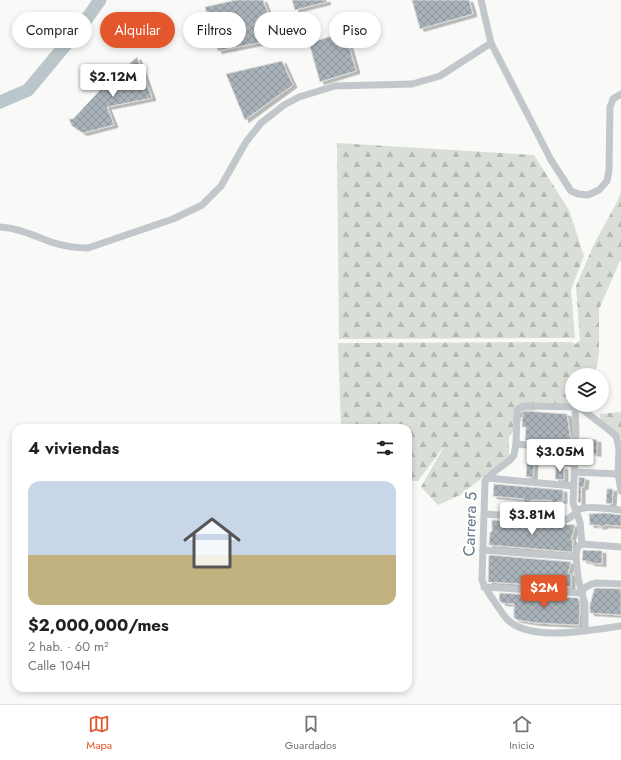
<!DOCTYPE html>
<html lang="es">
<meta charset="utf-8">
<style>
:root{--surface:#fff;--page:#f2f2f2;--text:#202124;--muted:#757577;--line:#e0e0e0;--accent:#e4562c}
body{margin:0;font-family:Jost,sans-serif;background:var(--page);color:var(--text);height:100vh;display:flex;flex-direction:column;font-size:15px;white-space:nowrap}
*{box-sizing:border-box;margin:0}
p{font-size:13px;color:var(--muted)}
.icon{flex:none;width:22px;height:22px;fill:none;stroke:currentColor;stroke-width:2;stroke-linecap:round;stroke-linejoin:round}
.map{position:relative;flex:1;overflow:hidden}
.side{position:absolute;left:12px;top:424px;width:400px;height:268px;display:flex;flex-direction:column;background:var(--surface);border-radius:12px;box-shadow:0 2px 6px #0003}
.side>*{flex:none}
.hud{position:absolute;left:12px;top:12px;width:400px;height:36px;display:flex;gap:8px}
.controls{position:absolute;left:565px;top:368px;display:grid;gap:8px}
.controls a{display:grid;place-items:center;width:44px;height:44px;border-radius:50%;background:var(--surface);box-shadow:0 2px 6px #0003;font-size:20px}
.price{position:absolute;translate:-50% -34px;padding:0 9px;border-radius:4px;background:#fff;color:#222;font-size:13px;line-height:26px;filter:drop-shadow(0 1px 2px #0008)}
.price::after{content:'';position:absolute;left:50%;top:24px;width:12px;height:9px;margin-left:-6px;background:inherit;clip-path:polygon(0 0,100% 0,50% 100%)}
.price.selected{background:var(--accent);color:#fff}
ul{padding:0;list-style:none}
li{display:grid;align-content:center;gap:8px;height:212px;padding:0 16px}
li+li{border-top:1px solid var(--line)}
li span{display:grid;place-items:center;height:124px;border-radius:12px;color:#555}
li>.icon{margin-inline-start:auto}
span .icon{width:72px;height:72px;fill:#fffc;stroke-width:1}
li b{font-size:17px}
h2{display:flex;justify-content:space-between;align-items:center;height:48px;padding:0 16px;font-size:17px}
.chip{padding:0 14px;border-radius:18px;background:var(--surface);box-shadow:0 2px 6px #0003;font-size:14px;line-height:36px}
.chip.selected{background:var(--accent);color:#fff}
.dock{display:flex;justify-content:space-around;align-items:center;height:56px;border-top:1px solid var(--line);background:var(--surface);font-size:11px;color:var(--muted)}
.dock a{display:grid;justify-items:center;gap:2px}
.dock .selected{color:var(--accent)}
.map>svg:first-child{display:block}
.forest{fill:url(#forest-firs)}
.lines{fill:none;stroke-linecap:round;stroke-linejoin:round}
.river{stroke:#bac6ca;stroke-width:13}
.building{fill:url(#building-cross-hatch);stroke:#dbdbd9;filter:url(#shadow)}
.minor{stroke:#c2c7cb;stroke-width:7}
.labels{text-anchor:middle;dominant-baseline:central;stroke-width:4;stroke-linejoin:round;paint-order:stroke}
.street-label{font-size:16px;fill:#647582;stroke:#fff}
</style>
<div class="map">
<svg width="621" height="704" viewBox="0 0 621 704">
<defs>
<pattern id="forest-firs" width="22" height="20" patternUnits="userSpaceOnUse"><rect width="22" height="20" fill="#d9ded6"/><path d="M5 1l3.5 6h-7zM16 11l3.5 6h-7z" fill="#b4b9b3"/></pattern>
<pattern id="building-cross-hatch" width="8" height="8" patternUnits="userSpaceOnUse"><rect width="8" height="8" fill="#a9b2b8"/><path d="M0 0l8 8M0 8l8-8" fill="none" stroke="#8d959b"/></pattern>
<filter id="shadow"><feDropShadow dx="4" dy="2.5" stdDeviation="0" flood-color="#0004"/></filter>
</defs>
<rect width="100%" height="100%" fill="#f9f9f7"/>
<g class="forest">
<polygon points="337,143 534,155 569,210 584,256 571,290 575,338 339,339"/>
<polygon points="621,192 621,261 620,261 599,309 599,354 595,375 572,375 572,403 539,407 521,421 509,437 509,457 460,495 438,505 421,487 445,445 418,481 408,481 408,428 341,428 338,343 570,342 576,344 580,340 576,286 594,244 616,204"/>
<polygon points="621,412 621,439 601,420 599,414"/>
</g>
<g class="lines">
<polyline class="river" points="0,102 28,90 83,24 100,0"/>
</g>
<g class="building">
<polygon points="236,0 263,0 278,39 218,51 205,7"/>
<polygon points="292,0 326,0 327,2 295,10"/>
<polygon points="412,0 469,0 473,14 420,29"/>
<polygon points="345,32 356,71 320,82 309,43"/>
<polygon points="137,57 152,98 107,107 114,125 83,133 72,126 69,119 73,119 105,85"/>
<polygon points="282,61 293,85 245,120 226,74"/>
<polygon points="525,411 567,414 570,436 571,437 570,444 525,440 526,427 522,427 523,412"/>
<polygon points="581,438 597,440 597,454 580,449"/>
<polygon points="561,453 570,454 570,464 560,463"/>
<polygon points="527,461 534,462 533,477 526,477"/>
<polygon points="556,467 564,467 564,480 555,479"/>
<polygon points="579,477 585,478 584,487 581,487 581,503 578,502"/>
<polygon points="494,484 563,490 563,501 557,501 557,514 551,514 551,500 531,500 530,512 523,512 524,499 493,496"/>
<polygon points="607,489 613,489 612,504 606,503"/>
<polygon points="605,513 621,515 621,526 604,525 604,526 599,527 599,525 590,525 589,514"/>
<polygon points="492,520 575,525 571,540 573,540 572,552 489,545 490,532 492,532"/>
<polygon points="583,550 602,551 602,564 591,563 591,562 582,560"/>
<polygon points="489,555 571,562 568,573 571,574 571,587 488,582"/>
<polygon points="597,588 621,589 621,615 590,613 590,602 591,602 594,589"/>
<polygon points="500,593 578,598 580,605 579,625 537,623 518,620 514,618 514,604 502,603 499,600"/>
</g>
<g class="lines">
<g class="minor">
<polyline points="481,0 491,43 551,160 571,191 578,194 588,195 599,190 607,181 609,170 610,107 613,99 621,94"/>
<path d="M0,227C19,228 34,236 51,242C63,246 75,248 88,248L173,219L202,205L221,186L246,142L261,123L284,105L299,97L335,86L412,84L440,76L491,43"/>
<polyline points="575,407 576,432 573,503 580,522 582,544"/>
<polyline points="516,444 574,449"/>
<polyline points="574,472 618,474"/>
<polyline points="487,478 573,486"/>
<path d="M621,491L618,474L619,448L616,436L608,429L583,410L575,407L527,406L521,407L517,410L516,444L514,455L510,460L494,472L485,481L482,580C485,589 491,596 496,604C500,609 504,617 509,621C533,642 592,630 621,626"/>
<path d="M485,514L565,520C574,518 573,512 580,509C589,505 611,509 621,510"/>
<polyline points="483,550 576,557"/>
<polyline points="484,587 582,593 584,588 592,584 597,583 621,584"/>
<polyline points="585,631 585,604 578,578 576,557 577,548 582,544 621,547"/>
</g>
</g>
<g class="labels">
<g class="street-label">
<text transform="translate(470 524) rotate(-88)">Carrera 5</text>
</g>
</g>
</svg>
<div class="controls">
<a><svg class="icon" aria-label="layers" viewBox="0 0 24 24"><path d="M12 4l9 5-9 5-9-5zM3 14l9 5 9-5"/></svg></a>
</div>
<b class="price" style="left:113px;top:98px">$2.12M</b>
<b class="price" style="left:560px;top:473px">$3.05M</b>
<b class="price" style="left:532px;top:536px">$3.81M</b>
<b class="price selected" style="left:544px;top:609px">$2M</b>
<div class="hud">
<a class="chip">Comprar</a>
<a class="chip selected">Alquilar</a>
<a class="chip">Filtros</a>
<a class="chip">Nuevo</a>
<a class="chip">Piso</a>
</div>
<section class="side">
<h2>4 viviendas<svg class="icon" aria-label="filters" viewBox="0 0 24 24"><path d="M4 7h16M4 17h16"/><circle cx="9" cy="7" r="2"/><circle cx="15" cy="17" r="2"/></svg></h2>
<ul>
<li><span style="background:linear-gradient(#c9d6e8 60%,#c2b280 0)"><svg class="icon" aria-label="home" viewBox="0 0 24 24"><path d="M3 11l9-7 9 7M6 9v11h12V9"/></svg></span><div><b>$2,000,000/mes</b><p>2 hab. · 60 m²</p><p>Calle 104H</p></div></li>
</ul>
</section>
</div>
<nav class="dock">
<a class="selected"><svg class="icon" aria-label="map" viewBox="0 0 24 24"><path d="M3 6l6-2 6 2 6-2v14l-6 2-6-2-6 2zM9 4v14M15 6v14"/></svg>Mapa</a>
<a><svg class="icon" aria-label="saved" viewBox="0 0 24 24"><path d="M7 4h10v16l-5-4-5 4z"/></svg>Guardados</a>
<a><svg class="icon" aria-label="home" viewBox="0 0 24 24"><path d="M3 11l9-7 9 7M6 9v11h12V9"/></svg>Inicio</a>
</nav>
